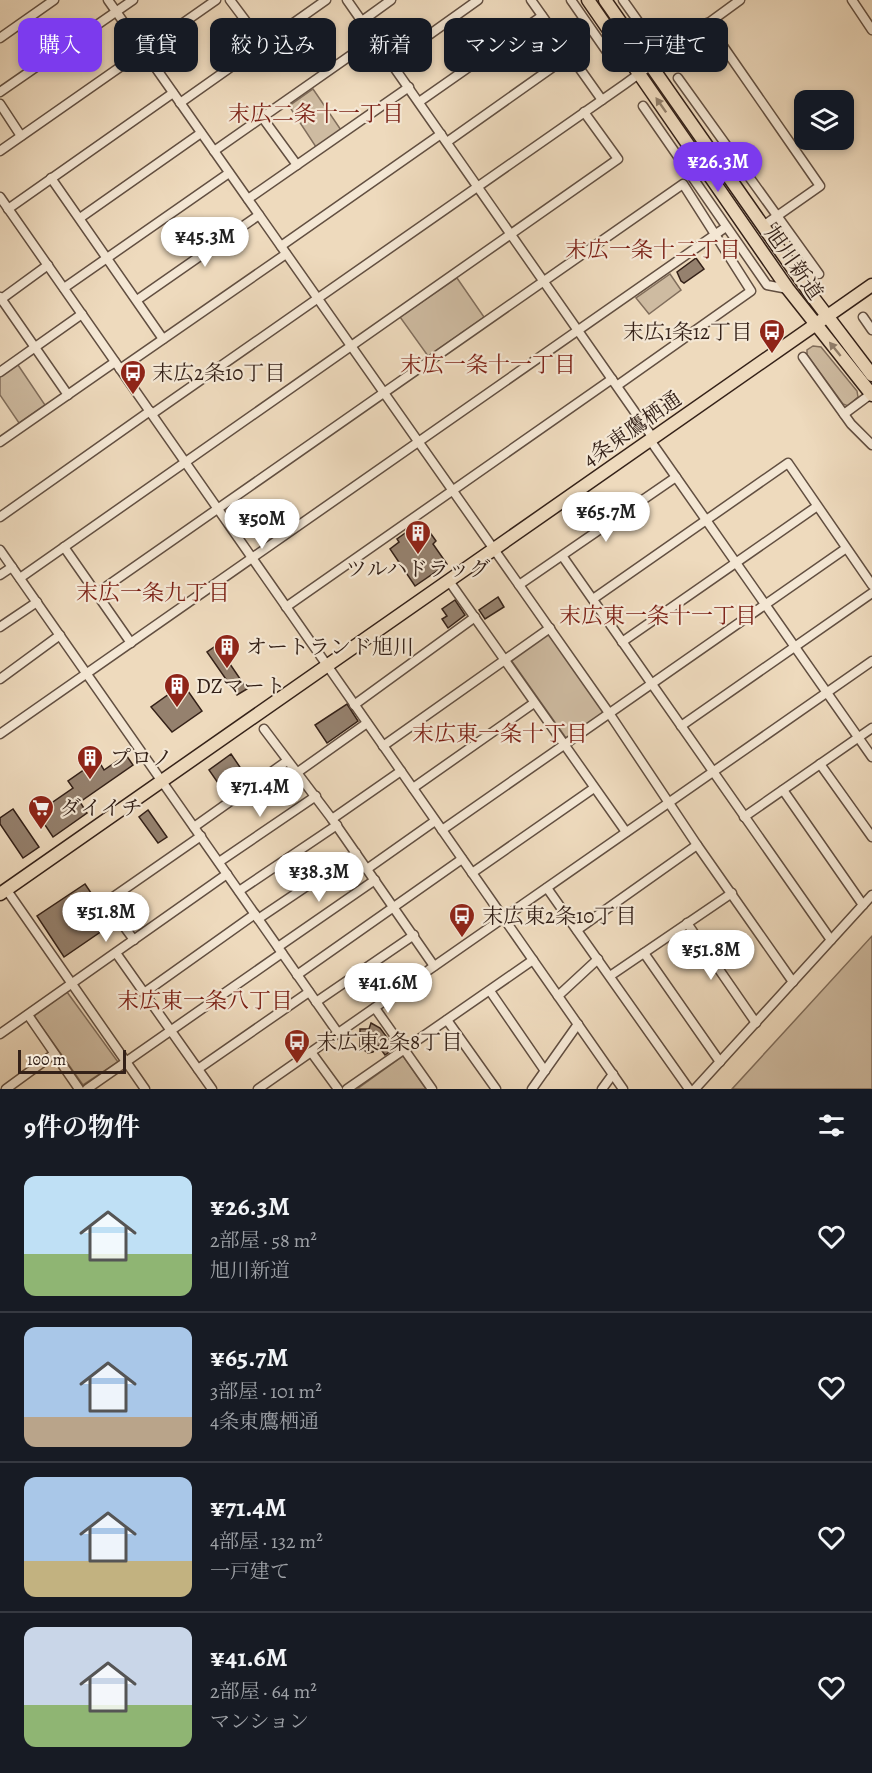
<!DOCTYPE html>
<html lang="ja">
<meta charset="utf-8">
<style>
:root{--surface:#171b24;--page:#20242c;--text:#f1f3f6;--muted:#9ea1a6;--line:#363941;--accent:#7c3aed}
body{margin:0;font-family:Alegreya,"Noto Serif JP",serif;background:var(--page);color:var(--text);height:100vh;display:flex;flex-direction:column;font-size:22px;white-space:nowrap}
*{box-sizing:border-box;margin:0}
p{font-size:20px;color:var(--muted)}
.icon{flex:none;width:33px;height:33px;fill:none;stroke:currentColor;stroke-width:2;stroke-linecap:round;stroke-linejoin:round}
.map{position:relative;height:1089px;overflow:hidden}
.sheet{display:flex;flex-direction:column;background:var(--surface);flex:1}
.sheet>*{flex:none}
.hud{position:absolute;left:18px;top:18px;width:837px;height:54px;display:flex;gap:12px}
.buttons{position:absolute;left:794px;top:90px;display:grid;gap:12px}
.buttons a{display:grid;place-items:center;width:60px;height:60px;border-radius:12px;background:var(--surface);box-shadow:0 3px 9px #0003;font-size:30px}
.scale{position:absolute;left:18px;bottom:15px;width:108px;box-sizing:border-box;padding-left:6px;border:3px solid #342118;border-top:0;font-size:16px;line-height:21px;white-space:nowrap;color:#342118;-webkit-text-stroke:4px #f4e7d4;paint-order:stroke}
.price{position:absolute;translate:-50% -51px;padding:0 14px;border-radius:21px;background:#fff;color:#222;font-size:20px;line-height:39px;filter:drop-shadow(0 2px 3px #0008)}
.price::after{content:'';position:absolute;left:50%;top:36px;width:18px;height:14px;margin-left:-9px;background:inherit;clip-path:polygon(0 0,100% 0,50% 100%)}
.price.on{background:var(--accent);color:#fff}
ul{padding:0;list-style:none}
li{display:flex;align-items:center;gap:18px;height:150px;padding:0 24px}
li+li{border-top:2px solid var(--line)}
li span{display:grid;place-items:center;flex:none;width:168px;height:120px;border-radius:12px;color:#555}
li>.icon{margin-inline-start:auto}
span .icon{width:72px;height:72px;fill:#fffc;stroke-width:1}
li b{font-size:26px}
h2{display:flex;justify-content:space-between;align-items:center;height:72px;padding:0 24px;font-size:26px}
.pill{padding:0 21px;border-radius:12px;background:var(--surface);box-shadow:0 3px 9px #0003;font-size:21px;line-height:54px}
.pill.on{background:var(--accent);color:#fff}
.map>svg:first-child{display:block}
.green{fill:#cebba1;stroke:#816e5c;stroke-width:1.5}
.building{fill:#95816e;stroke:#342118;stroke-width:1.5}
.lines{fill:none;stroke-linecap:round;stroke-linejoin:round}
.minor-casing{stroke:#624f41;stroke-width:11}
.highway-casing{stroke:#342118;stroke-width:15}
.minor{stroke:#f4e7d4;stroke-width:8}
.highway{stroke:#eedabd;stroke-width:12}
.oneway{fill:#917e6a}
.labels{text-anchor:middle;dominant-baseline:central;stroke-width:4.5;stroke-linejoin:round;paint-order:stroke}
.street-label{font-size:21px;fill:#342118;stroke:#f4e7d4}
.poi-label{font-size:21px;fill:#342118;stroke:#f4e7d4;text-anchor:start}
.neighbourhood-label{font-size:22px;fill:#7a1f14;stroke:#f4e7d4}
</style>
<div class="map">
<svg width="872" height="1089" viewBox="0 0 872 1089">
<rect width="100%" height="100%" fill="#eedabd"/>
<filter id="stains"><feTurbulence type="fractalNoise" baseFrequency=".00333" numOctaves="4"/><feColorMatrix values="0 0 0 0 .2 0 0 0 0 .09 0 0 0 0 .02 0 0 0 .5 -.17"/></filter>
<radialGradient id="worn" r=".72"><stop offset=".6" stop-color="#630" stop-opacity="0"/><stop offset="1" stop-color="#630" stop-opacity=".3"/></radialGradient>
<g class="green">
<polygon points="313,89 341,130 316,147 289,106"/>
<polygon points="670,274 681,290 649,314 636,298"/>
<polygon points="457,278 484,317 428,356 400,317"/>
<polygon points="813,346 821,347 857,391 858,397 848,406 843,404 807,355 807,350"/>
<polygon points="18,365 45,405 19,423 0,395 0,377"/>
<polygon points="549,633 604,712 566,738 511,660"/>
<polygon points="872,936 872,1089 732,1089"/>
<polygon points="67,992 118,1062 83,1085 34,1016"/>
<polygon points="403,1056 426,1089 357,1089"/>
</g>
<g class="building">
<polygon points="696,258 704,269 684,283 681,281 677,272"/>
<polygon points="424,524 436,541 433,544 447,564 415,586 390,549 399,542 397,539 408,531 410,534"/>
<polygon points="498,597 504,607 485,619 479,610"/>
<polygon points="455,600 465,615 448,628 442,619 447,616 442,609"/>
<polygon points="217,645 247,689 237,695 207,652"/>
<polygon points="183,684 202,711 172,732 151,707"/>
<polygon points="347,704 358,721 327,743 315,725"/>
<polygon points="231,754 244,773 229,784 234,791 227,796 209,770"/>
<polygon points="126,755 133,765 80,802 87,813 53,837 37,813 73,788 68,781 98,760 104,770"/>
<polygon points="13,809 39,847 23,858 0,824 0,818"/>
<polygon points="148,810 167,837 158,843 139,817"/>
<polygon points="85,884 112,924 64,957 37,916"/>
<polygon points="371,1023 380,1028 395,1048 385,1055 377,1044 373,1052 368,1053 360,1047 360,1029 369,1029"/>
</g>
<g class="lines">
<defs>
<g id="minor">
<polyline points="108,0 609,713 697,845 793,982"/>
<polyline points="230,0 263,44"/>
<polyline points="347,0 653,438"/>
<polyline points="531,0 602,100"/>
<polyline points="571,0 612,59"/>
<polyline points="623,0 645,31"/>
<polyline points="852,0 872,30"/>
<polyline points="362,21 391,0"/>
<polyline points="707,23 820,186 763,226"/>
<polyline points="0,38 54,0"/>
<polyline points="391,62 478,0"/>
<polyline points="678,78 819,274"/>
<polyline points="0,92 133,0"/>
<polyline points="419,102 542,16"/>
<polyline points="180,103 326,0"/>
<polyline points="0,104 21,136"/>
<polyline points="643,106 767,285 788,289"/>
<polyline points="262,117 297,165"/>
<polyline points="447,142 570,55"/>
<polyline points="0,151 216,0"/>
<polyline points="214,151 374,39"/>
<polyline points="51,178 163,339"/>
<polyline points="0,197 623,1089"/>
<polyline points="248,199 409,87"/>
<polyline points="8,209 173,93"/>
<polyline points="80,218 201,133"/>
<polyline points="281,246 441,134"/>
<polyline points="64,288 229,173"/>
<polyline points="0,297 68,395"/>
<polyline points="0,300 48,265"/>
<polyline points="137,300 259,215"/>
<polyline points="863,317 872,330"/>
<polyline points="803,357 851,424 872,445"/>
<polyline points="120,369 286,254"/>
<polyline points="0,372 82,314"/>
<polyline points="152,414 625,84 740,0"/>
<polyline points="844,414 871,394"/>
<polyline points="650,440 872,757"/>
<polyline points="0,442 115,362"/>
<polyline points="0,517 150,411"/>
<polyline points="64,547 131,643"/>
<polyline points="0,550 338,1033"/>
<polyline points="563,557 831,940"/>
<polyline points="0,575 12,567"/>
<polyline points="20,578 618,159 584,112"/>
<polyline points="449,581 626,832"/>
<polyline points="519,585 676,477"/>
<polyline points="97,593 683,184 751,291 618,385"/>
<polyline points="593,599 788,463 872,585"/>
<polyline points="286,607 612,379"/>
<polyline points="0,627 37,602"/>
<polyline points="622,642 816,507"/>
<polyline points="0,679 60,635"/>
<polyline points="354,705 475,617"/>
<polyline points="681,726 872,593"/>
<polyline points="264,729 332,819 434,966"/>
<polyline points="0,734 726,227"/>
<polyline points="383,746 550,628"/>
<polyline points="820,764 872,837"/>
<polyline points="298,772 367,723"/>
<polyline points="413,788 534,703"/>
<polyline points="783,790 863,905"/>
<polyline points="744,817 872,728"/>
<polyline points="332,819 401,771"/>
<polyline points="194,827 287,761"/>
<polyline points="442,830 845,549"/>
<polyline points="219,862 316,796"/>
<polyline points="367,869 435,821"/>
<polyline points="472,873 594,788"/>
<polyline points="547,888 689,1089"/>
<polyline points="6,889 145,1089"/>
<polyline points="239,891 337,825"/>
<polyline points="258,919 356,853"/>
<polyline points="687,923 756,1023"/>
<polyline points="577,930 697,845"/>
<polyline points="134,940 106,902 201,836"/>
<polyline points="278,947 375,880"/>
<polyline points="116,953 212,1089"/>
<polyline points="644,953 720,1062"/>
<polyline points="297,975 462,859"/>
<polyline points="610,976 732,893"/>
<polyline points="490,991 545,1071"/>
<polyline points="144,993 255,914"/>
<polyline points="558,996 598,959"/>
<polyline points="316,1002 414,935"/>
<polyline points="375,1008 432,1089"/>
<polyline points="28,1015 79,1089"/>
<polyline points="447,1020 496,1089"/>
<polyline points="0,1034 227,874"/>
<polyline points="311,1052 338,1089"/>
<polyline points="198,1069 309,992"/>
<polyline points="6,1089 54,1054"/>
<polyline points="87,1089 282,953"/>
<polyline points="258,1089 872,661"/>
<polyline points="347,1089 533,960"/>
<polyline points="532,1089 578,1024"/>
<polyline points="602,1089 613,1074"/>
<polyline points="695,1089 872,895"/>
</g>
<g id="highway">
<polyline points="588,0 788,289 872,395"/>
<polyline points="605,0 812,296 872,375"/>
<polyline points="0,894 872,285"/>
</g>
</defs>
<use href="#minor" class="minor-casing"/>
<use href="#highway" class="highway-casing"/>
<use href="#minor" class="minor"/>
<use href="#highway" class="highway"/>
</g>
<defs><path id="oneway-solid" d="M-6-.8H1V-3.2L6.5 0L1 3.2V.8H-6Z" transform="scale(1.5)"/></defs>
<g class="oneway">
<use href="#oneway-solid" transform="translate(661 105) rotate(-125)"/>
<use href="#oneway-solid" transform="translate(835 349) rotate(-129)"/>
</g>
<defs>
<symbol id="bus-pin" viewBox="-11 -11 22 30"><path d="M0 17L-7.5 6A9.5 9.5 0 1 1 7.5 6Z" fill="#8f2418" stroke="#f4e7d4"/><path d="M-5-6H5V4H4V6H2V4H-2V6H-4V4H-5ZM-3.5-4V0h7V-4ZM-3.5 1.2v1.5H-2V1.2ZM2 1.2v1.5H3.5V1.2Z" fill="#fff"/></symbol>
<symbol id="building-pin" viewBox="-11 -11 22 30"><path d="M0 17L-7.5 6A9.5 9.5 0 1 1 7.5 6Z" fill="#8f2418" stroke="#f4e7d4"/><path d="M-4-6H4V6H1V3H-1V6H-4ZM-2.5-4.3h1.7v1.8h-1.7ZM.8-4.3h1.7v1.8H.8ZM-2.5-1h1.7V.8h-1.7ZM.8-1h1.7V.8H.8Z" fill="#fff"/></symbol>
<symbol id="supermarket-pin" viewBox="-11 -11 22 30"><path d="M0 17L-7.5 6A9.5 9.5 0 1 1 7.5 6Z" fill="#8f2418" stroke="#f4e7d4"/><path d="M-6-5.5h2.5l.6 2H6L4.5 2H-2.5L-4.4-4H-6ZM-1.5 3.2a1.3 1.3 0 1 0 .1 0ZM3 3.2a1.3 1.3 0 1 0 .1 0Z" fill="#fff"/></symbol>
</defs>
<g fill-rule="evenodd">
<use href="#bus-pin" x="757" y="317" width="30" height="40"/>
<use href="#bus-pin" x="118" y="358" width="30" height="40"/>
<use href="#building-pin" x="403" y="518" width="30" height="40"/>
<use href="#building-pin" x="212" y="632" width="30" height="40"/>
<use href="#building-pin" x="162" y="671" width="30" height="40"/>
<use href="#building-pin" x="75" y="743" width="30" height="40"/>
<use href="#supermarket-pin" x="26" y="793" width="30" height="40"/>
<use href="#bus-pin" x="447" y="901" width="30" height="40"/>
<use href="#bus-pin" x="282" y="1027" width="30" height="40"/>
</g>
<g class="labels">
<g class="street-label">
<text transform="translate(794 263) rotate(55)">旭川新道</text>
<text transform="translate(632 429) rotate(-35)">4条東鷹栖通</text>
</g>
<g class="poi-label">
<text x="752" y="332" text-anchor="end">末広1条12丁目</text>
<text x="152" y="373">末広2条10丁目</text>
<text x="418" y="569" text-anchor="middle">ツルハドラッグ</text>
<text x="246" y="647">オートランド旭川</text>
<text x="196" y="686">DZマート</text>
<text x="110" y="758">プロノ</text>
<text x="60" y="808">ダイイチ</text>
<text x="482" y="916">末広東2条10丁目</text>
<text x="316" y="1042">末広東2条8丁目</text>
</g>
<g class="neighbourhood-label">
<text x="316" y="114">末広二条十一丁目</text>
<text x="653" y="250">末広一条十二丁目</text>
<text x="488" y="365">末広一条十一丁目</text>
<text x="153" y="593">末広一条九丁目</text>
<text x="658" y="616">末広東一条十一丁目</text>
<text x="500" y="734">末広東一条十丁目</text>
<text x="205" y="1001">末広東一条八丁目</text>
</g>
</g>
<rect width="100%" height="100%" filter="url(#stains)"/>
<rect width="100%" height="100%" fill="url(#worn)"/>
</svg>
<div class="buttons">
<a><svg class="icon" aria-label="layers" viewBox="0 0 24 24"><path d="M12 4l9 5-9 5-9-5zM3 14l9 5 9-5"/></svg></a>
</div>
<div class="scale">100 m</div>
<b class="price on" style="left:718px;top:193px">¥26.3M</b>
<b class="price" style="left:205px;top:268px">¥45.3M</b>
<b class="price" style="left:606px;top:543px">¥65.7M</b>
<b class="price" style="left:262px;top:550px">¥50M</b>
<b class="price" style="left:260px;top:818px">¥71.4M</b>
<b class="price" style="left:319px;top:903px">¥38.3M</b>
<b class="price" style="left:106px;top:943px">¥51.8M</b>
<b class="price" style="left:711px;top:981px">¥51.8M</b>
<b class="price" style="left:388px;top:1014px">¥41.6M</b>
<div class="hud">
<a class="pill on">購入</a>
<a class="pill">賃貸</a>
<a class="pill">絞り込み</a>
<a class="pill">新着</a>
<a class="pill">マンション</a>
<a class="pill">一戸建て</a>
</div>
</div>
<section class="sheet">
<h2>9件の物件<svg class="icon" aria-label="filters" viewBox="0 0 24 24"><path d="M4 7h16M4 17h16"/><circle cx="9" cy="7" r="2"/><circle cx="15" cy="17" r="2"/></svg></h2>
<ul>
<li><span style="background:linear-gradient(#bfe0f5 65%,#8fb573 0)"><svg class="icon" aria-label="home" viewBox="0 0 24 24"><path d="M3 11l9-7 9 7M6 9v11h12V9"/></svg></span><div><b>¥26.3M</b><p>2部屋 · 58 m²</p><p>旭川新道</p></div><svg class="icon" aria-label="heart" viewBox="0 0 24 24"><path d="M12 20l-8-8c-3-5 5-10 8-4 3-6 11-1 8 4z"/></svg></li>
<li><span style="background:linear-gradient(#a9c7e8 75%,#b9a48a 0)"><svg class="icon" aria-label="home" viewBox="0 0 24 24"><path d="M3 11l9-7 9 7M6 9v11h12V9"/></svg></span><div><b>¥65.7M</b><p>3部屋 · 101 m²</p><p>4条東鷹栖通</p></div><svg class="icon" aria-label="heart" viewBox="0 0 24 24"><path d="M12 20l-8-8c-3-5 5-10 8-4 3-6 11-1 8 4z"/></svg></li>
<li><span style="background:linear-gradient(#a9c7e8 70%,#c2b280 0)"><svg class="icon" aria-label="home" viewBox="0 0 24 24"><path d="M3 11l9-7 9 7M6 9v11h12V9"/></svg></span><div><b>¥71.4M</b><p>4部屋 · 132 m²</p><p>一戸建て</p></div><svg class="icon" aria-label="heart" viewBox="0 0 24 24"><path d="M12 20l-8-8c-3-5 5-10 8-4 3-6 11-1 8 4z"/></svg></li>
<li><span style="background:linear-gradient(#c9d6e8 65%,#8fb573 0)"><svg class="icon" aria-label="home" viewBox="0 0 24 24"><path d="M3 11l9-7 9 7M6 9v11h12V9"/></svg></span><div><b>¥41.6M</b><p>2部屋 · 64 m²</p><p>マンション</p></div><svg class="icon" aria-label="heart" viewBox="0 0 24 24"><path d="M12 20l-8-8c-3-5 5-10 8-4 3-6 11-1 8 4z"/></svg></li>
</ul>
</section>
